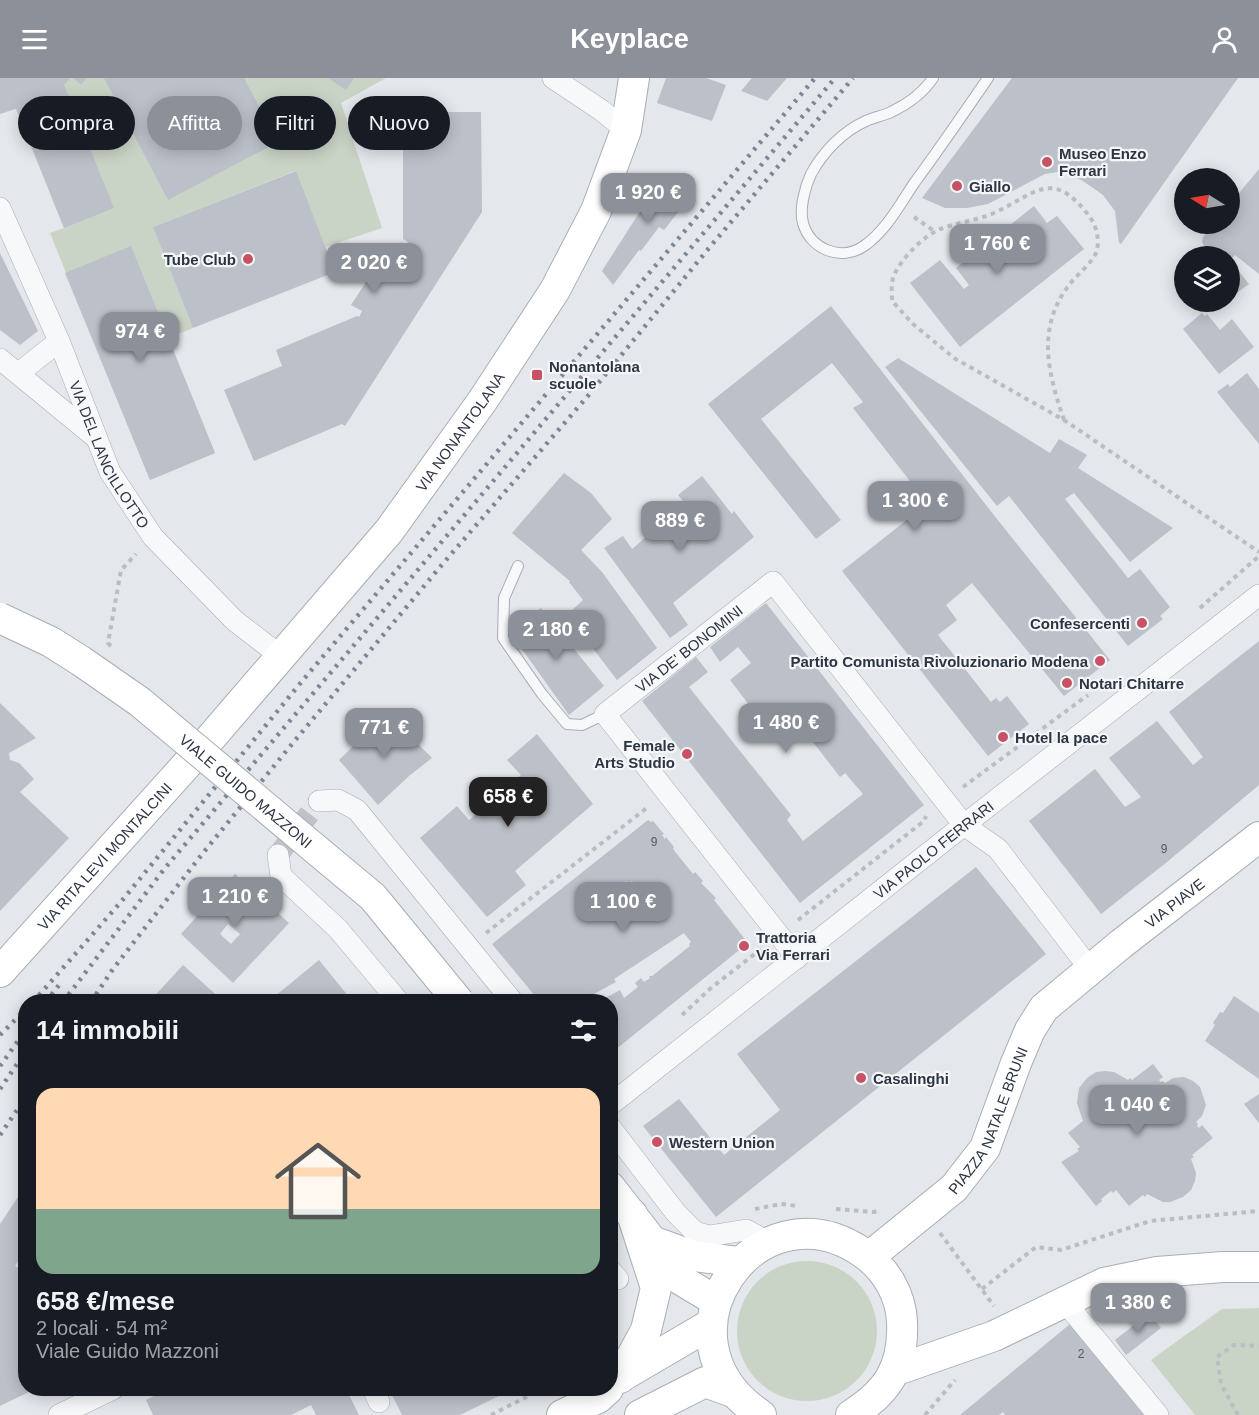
<!DOCTYPE html>
<html lang="it">
<meta charset="utf-8">
<style>
:root{--surface:#171b24;--page:#20242c;--text:#f1f3f6;--muted:#9ea1a6;--line:#363941;--accent:#8c9099}
body{margin:0;font-family:Arial,sans-serif;background:var(--page);color:var(--text);height:100vh;display:flex;flex-direction:column;font-size:22px;white-space:nowrap}
*{box-sizing:border-box;margin:0}
p{font-size:20px;color:var(--muted)}
.icon{flex:none;width:33px;height:33px;fill:none;stroke:currentColor;stroke-width:2;stroke-linecap:round;stroke-linejoin:round}
.map{position:relative;flex:1;overflow:hidden}
.sheet{position:absolute;left:18px;top:916px;width:600px;height:402px;display:flex;flex-direction:column;background:var(--surface);border-radius:24px;box-shadow:0 3px 15px #0003}
.sheet>*{flex:none}
.guide{position:absolute;left:18px;top:18px;width:600px;height:54px;display:flex;gap:12px}
.needle{width:39px;rotate:281deg}
.tools{position:absolute;left:1174px;top:90px;display:grid;gap:12px}
.tools a{display:grid;place-items:center;width:66px;height:66px;border-radius:50%;background:var(--surface);box-shadow:0 3px 15px #0003;font-size:30px}
.price{position:absolute;translate:-50% -51px;padding:0 14px;border-radius:12px;background:var(--accent);color:#fff;font-size:20px;line-height:39px;filter:drop-shadow(0 2px 3px #0008)}
.price::after{content:'';position:absolute;left:50%;top:36px;width:18px;height:14px;margin-left:-9px;background:inherit;clip-path:polygon(0 0,100% 0,50% 100%)}
.price.on{background:#222;color:#fff}
ul{padding:0;list-style:none}
li{display:grid;align-content:center;gap:12px;height:318px;padding:0 18px}
li+li{border-top:2px solid var(--line)}
li span{display:grid;place-items:center;height:186px;border-radius:18px;color:#555}
li>.icon{margin-inline-start:auto}
span .icon{width:108px;height:108px;fill:#fffc;stroke-width:1}
li b{font-size:26px}
h2{display:flex;justify-content:space-between;align-items:center;height:72px;padding:0 18px;font-size:26px}
.tag{padding:0 21px;border-radius:27px;background:var(--surface);box-shadow:0 3px 15px #0003;font-size:21px;line-height:54px}
.tag.on{background:var(--accent);color:#fff}
header{display:flex;justify-content:space-between;align-items:center;height:78px;padding:0 18px;background:var(--accent);color:#fff;font-size:27px;font-weight:600}
.map>svg:first-child{display:block}
.green{fill:#cad4c6}
.building{fill:#bcc0c8;fill-rule:evenodd}
.lines{fill:none;stroke-linecap:round;stroke-linejoin:round}
.street-tunnel{stroke:#bfc3c9;stroke-width:21;stroke-dasharray:21 10;stroke-linecap:butt}
.lane-casing{stroke:#a9aeb5;stroke-width:12}
.street-casing{stroke:#a9aeb5;stroke-width:22}
.secondary-casing{stroke:#a9aeb5;stroke-width:32}
.path{stroke:#babec2;stroke-width:4;stroke-dasharray:4.5 4.5;stroke-linecap:butt}
.lane{stroke:#f7f8f9;stroke-width:10}
.street{stroke:#f7f8f9;stroke-width:21}
.secondary{stroke:#fff;stroke-width:30}
.rail{stroke:#7e8794;stroke-width:4.5;stroke-dasharray:3 6;stroke-linecap:butt}
.secondary-bridge-casing{stroke:#a9aeb5;stroke-width:32;stroke-linecap:butt}
.secondary-bridge{stroke:#fff;stroke-width:30}
.poi-dot{fill:#c75265;stroke:#f4f6f8;stroke-width:2}
.labels{text-anchor:middle;dominant-baseline:central;stroke-width:4.5;stroke-linejoin:round;paint-order:stroke}
.number-label{font-size:12px;fill:#515864}
.poi-label{font-size:15px;font-weight:bold;fill:#2d3543;stroke:#f4f6f8;text-anchor:start}
.street-label{font-size:15px;fill:#2d3543;stroke:#f4f6f8}
</style>
<header><svg class="icon" aria-label="menu" viewBox="0 0 24 24"><path d="M4 6h16M4 12h16M4 18h16"/></svg>Keyplace<svg class="icon" aria-label="person" viewBox="0 0 24 24"><circle cx="12" cy="8" r="4"/><path d="M4 21q1-7 8-7t8 7"/></svg></header>
<div class="map">
<svg width="1259" height="1337" viewBox="0 0 1259 1337">
<rect width="100%" height="100%" fill="#e4e7eb"/>
<g class="green">
<polygon points="0,0 386,0 341,25 382,150 325,169 295,93 153,149 193,250 168,260 215,375 150,402 50,155 64,150 16,31 0,36"/>
<circle cx="807" cy="1253" r="70"/>
<polygon points="1259,1230 1259,1337 1195,1337 1151,1282 1222,1231"/>
</g>
<g class="building">
<polygon points="0,0 70,0 64,7 114,130 64,150 16,30 0,36"/>
<polygon points="73,0 87,0 81,7"/>
<polygon points="104,0 244,0 278,64 168,122"/>
<polygon points="328,0 354,0 346,12"/>
<polygon points="666,0 706,0 726,7 712,43 657,25"/>
<polygon points="752,0 787,0 767,23 741,13"/>
<polygon points="1012,0 1238,0 1121,166 1119,165 1115,133 1103,117 1083,103 1070,97 1057,94 1045,96 988,126 967,130 945,130 922,120"/>
<polygon points="403,34 481,34 482,134 345,348 342,346 254,383 224,312 282,288 276,272 357,238 359,239 362,233 351,227 387,172 399,180 408,164 403,161"/>
<polygon points="1259,91 1259,196 1235,177 1230,182 1230,178 1209,178 1202,164 1203,159 1214,146 1230,146 1230,126"/>
<polygon points="296,93 335,194 193,250 153,149"/>
<polygon points="662,99 695,113 664,152 659,149 641,173 639,172 613,207 602,193"/>
<polygon points="1034,128 1047,145 1057,138 1084,171 960,269 910,205 940,182 964,211 969,207 956,190"/>
<polygon points="131,168 215,375 150,402 65,195"/>
<polygon points="0,175 38,253 20,267 0,252"/>
<polygon points="1236,190 1249,206 1230,220 1230,195"/>
<polygon points="1209,224 1226,224 1215,231"/>
<polygon points="831,228 993,436 1110,582 1064,618 972,505 946,527 957,542 938,557 991,624 996,620 1000,624 1007,618 1029,646 988,678 842,493 908,441 894,425 897,422 896,421 913,407 853,330 863,324 832,285 761,341 841,442 816,461 708,326"/>
<polygon points="1202,235 1205,238 1207,236 1220,252 1232,241 1254,269 1219,296 1183,251"/>
<polygon points="898,280 1050,375 1059,361 1087,377 1078,390 1173,450 1130,484 1074,415 1065,421 1128,500 1140,491 1170,529 1160,538 1163,541 1128,568 1009,418 997,428 885,289"/>
<polygon points="1247,295 1259,311 1259,366 1217,314 1228,306 1230,309"/>
<polygon points="564,395 591,415 612,441 581,472 602,494 657,570 617,602 572,543 576,540 570,534 583,522 569,504 570,503 512,455"/>
<polygon points="702,398 732,436 734,433 754,459 673,525 688,547 670,560 604,470 623,458 632,471 653,453 650,449 683,423 678,417"/>
<polygon points="766,525 924,727 800,825 642,623 696,579 708,594 689,609 791,737 787,742 803,763 863,716 845,695 840,699 792,637 770,654 730,602 751,585 738,569 720,584 710,569"/>
<polygon points="541,530 604,608 569,637 509,553"/>
<polygon points="1259,563 1259,707 1167,784 1101,836 1029,743 1095,691 1125,729 1141,719 1109,680 1157,643 1193,687 1203,679 1169,634"/>
<polygon points="0,625 36,660 9,675 10,682 19,685 34,701 20,714 69,760 0,833"/>
<polygon points="388,634 410,661 412,660 432,680 409,698 378,727 339,682"/>
<polygon points="537,656 593,726 515,793 526,807 487,839 420,760 457,728 469,742 521,697 507,682"/>
<path d="M648,742L651,744L653,743L664,756L662,757L665,761L666,759L674,769L673,771L693,796L695,794L703,803L701,805L716,820L714,822L748,865L610,976V924H598L620,912L624,920L638,909L635,905L641,900L644,904L650,900L649,898H652L690,868L689,866L691,864L684,855L614,901L616,904L579,924H540L492,866ZM626,803L628,805L632,803L651,825L622,848L602,822Z"/>
<polygon points="976,789 1046,876 716,1139 643,1048 679,1021 724,1077 780,1032 737,976"/>
<path d="M235,796L289,845L233,905L181,856ZM228,846L240,856L231,866L220,856Z"/>
<polygon points="319,882 353,924 268,924"/>
<polygon points="183,887 224,924 149,924"/>
<polygon points="1234,918 1259,935 1259,1001 1205,963 1215,947 1213,945 1220,934 1223,935"/>
<polygon points="1153,986 1163,999 1159,1002 1161,1004 1163,1003 1165,1005 1173,1000 1184,999 1193,1003 1200,1009 1206,1027 1202,1038 1196,1044 1198,1046 1197,1048 1199,1050 1202,1047 1213,1060 1192,1077 1194,1079 1191,1081 1196,1095 1195,1103 1191,1112 1183,1119 1170,1124 1163,1124 1147,1116 1145,1119 1143,1117 1129,1128 1116,1112 1113,1115 1111,1113 1101,1121 1102,1123 1096,1128 1061,1084 1079,1073 1077,1071 1080,1069 1068,1055 1083,1043 1077,1025 1079,1010 1087,1000 1096,994 1105,993 1114,994 1128,1002 1130,1000 1132,1002"/>
<polygon points="1259,1016 1259,1045 1244,1026"/>
<polygon points="26,1107 26,1171 15,1188 26,1195 26,1311 35,1311 0,1328 0,1146"/>
<polygon points="1149,1235 1161,1250 1126,1277 1115,1262"/>
<polygon points="1070,1246 1145,1337 1005,1337 1003,1334 999,1337 960,1337"/>
<polygon points="168,1311 346,1311 359,1337 316,1337 311,1327 291,1337 153,1337 146,1322"/>
<polygon points="389,1311 513,1311 460,1337 402,1337"/>
</g>
<g class="lines">
<polyline class="street-tunnel" points="278,777 319,723"/>
<defs>
<g id="lane">
<path d="M933,0C923,15 908,26 891,34C883,38 874,39 866,43C843,53 823,74 811,96C805,109 799,131 803,145C810,171 841,184 864,168C886,153 900,126 915,104C940,70 964,35 988,0"/>
<polyline points="518,488 504,520 503,560 542,616 567,646 582,647 605,636"/>
</g>
<g id="street">
<polyline points="553,0 601,32 626,52"/>
<path id="s1" d="M0,130L59,263L110,394L153,459L235,543L282,579"/>
<polyline points="0,281 95,359"/>
<polyline points="19,295 59,263"/>
<polyline points="319,723 338,722 357,732 513,924"/>
<polyline points="278,777 281,798 338,851 399,924"/>
<path id="s2" d="M797,880L605,636L773,504L964,747L998,771L1090,891"/>
<path id="s3" d="M610,1027L964,747L1259,517"/>
<polyline points="610,1049 676,1135 695,1154 709,1158 746,1152 770,1165"/>
<polyline points="610,1192 618,1201"/>
<polyline points="1065,1224 1158,1337"/>
<polyline points="373,1311 379,1324"/>
<polyline points="59,1337 113,1311"/>
</g>
<g id="secondary">
<path id="s4" d="M0,894L208,663L389,453L483,322L555,212L596,133L626,52L634,0"/>
<polyline points="610,1109 652,1163 661,1182 681,1202 716,1223"/>
<polyline points="652,1163 693,1178 739,1184"/>
<path id="s5" d="M869,1179L954,1110L985,1070L1016,985L1030,952L1044,930L1121,866L1259,759"/>
<polyline points="894,1293 994,1258 1104,1205 1157,1194 1223,1189 1259,1189"/>
<polyline points="619,1300 711,1246"/>
<polyline points="620,1300 646,1252 656,1210 632,1136"/>
<polyline points="562,1337 598,1320 608,1311"/>
<polyline points="640,1337 705,1304 733,1314"/>
<path d="M761,1337C645,1260 757,1101 863,1175C886,1191 901,1217 902,1244C904,1289 888,1314 851,1337"/>
</g>
</defs>
<use href="#lane" class="lane-casing"/>
<use href="#street" class="street-casing"/>
<use href="#secondary" class="secondary-casing"/>
<g class="path">
<polyline points="914,139 934,153"/>
<path d="M1064,342C1048,295 1036,250 1069,207C1076,198 1095,182 1097,172C1100,159 1095,144 1086,134C1051,91 1035,116 996,134C979,142 960,144 943,150C925,156 899,182 893,200C891,207 892,216 892,223L913,246L954,280L1064,342L1259,474"/>
<polyline points="1200,530 1259,478"/>
<polyline points="111,568 108,565 121,492 136,476"/>
<polyline points="963,709 1088,617"/>
<polyline points="798,842 924,743 926,738"/>
<polyline points="486,855 648,729"/>
<polyline points="682,937 711,910 761,871"/>
<polyline points="755,1131 781,1126 798,1128"/>
<polyline points="836,1131 873,1134 879,1133"/>
<polyline points="940,1155 994,1228"/>
<polyline points="982,1211 1036,1169 1061,1172 1150,1143 1259,1133"/>
<polyline points="491,1337 542,1311"/>
<polyline points="925,1337 955,1302"/>
<polyline points="1238,1337 1221,1306 1217,1279 1234,1267 1259,1268"/>
</g>
<use href="#lane" class="lane"/>
<use href="#street" class="street"/>
<use href="#secondary" class="secondary"/>
<g class="rail">
<polyline points="33,924 120,825 303,602 815,0"/>
<polyline points="46,924 59,907"/>
<polyline points="63,924 165,790 835,0"/>
<polyline points="91,924 113,891 203,775 292,666 440,489 587,319 709,170 853,0"/>
<polyline points="0,957 26,931"/>
<polyline points="0,988 26,952"/>
<polyline points="0,1011 26,973"/>
<polyline points="0,1057 26,1019"/>
</g>
<defs>
<g id="secondary-bridge">
<path id="s6" d="M0,540L51,564L81,583L140,624L313,769L373,819L459,924"/>
</g>
</defs>
<use href="#secondary-bridge" class="secondary-bridge-casing"/>
<use href="#secondary-bridge" class="secondary-bridge"/>
</g>
<g class="poi-dot">
<circle cx="1047" cy="84" r="6"/>
<circle cx="957" cy="108" r="6"/>
<circle cx="248" cy="181" r="6"/>
<rect x="531" y="291" width="12" height="12" rx="3"/>
<circle cx="1142" cy="545" r="6"/>
<circle cx="1100" cy="583" r="6"/>
<circle cx="1067" cy="605" r="6"/>
<circle cx="1003" cy="659" r="6"/>
<circle cx="687" cy="676" r="6"/>
<circle cx="744" cy="868" r="6"/>
<circle cx="861" cy="1000" r="6"/>
<circle cx="657" cy="1064" r="6"/>
</g>
<g class="labels">
<g class="number-label">
<text x="654" y="764">9</text>
<text x="1164" y="771">9</text>
<text x="1081" y="1276">2</text>
</g>
<g class="poi-label">
<text x="1059" y="75">Museo Enzo<tspan x="1059" dy="17">Ferrari</tspan></text>
<text x="969" y="108">Giallo</text>
<text x="236" y="181" text-anchor="end">Tube Club</text>
<text x="549" y="288">Nonantolana<tspan x="549" dy="17">scuole</tspan></text>
<text x="1130" y="545" text-anchor="end">Confesercenti</text>
<text x="1088" y="583" text-anchor="end">Partito Comunista Rivoluzionario Modena</text>
<text x="1079" y="605">Notari Chitarre</text>
<text x="1015" y="659">Hotel la pace</text>
<text x="675" y="667" text-anchor="end">Female<tspan x="675" dy="17">Arts Studio</tspan></text>
<text x="756" y="859">Trattoria<tspan x="756" dy="17">Via Ferrari</tspan></text>
<text x="873" y="1000">Casalinghi</text>
<text x="669" y="1064">Western Union</text>
</g>
<g class="street-label">
<text stroke="none"><textPath href="#s4" startOffset="710">VIA NONANTOLANA</textPath></text>
<text stroke="none"><textPath href="#s1" startOffset="270">VIA DEL LANCILLOTTO</textPath></text>
<text stroke="none"><textPath href="#s2" startOffset="417">VIA DE' BONOMINI</textPath></text>
<text stroke="none"><textPath href="#s6" startOffset="302">VIALE GUIDO MAZZONI</textPath></text>
<text stroke="none"><textPath href="#s3" startOffset="412">VIA PAOLO FERRARI</textPath></text>
<text stroke="none"><textPath href="#s4" startOffset="156">VIA RITA LEVI MONTALCINI</textPath></text>
<text stroke="none"><textPath href="#s5" startOffset="480">VIA PIAVE</textPath></text>
<text stroke="none"><textPath href="#s5" startOffset="186">PIAZZA NATALE BRUNI</textPath></text>
</g>
</g>
</svg>
<div class="tools">
<a><svg class="needle" viewBox="-14 -14 28 28"><path d="M0-13l5 13h-10z" fill="#e53935"/><path d="M0 13l5-13h-10z" fill="#9ea1a6"/></svg></a>
<a><svg class="icon" aria-label="layers" viewBox="0 0 24 24"><path d="M12 4l9 5-9 5-9-5zM3 14l9 5 9-5"/></svg></a>
</div>
<b class="price" style="left:648px;top:146px">1 920 €</b>
<b class="price" style="left:997px;top:197px">1 760 €</b>
<b class="price" style="left:374px;top:216px">2 020 €</b>
<b class="price" style="left:140px;top:285px">974 €</b>
<b class="price" style="left:915px;top:454px">1 300 €</b>
<b class="price" style="left:680px;top:474px">889 €</b>
<b class="price" style="left:556px;top:583px">2 180 €</b>
<b class="price" style="left:786px;top:676px">1 480 €</b>
<b class="price" style="left:384px;top:681px">771 €</b>
<b class="price on" style="left:508px;top:750px">658 €</b>
<b class="price" style="left:235px;top:850px">1 210 €</b>
<b class="price" style="left:623px;top:855px">1 100 €</b>
<b class="price" style="left:1137px;top:1058px">1 040 €</b>
<b class="price" style="left:1138px;top:1256px">1 380 €</b>
<div class="guide">
<a class="tag">Compra</a>
<a class="tag on">Affitta</a>
<a class="tag">Filtri</a>
<a class="tag">Nuovo</a>
</div>
<section class="sheet">
<h2>14 immobili<svg class="icon" aria-label="filters" viewBox="0 0 24 24"><path d="M4 7h16M4 17h16"/><circle cx="9" cy="7" r="2"/><circle cx="15" cy="17" r="2"/></svg></h2>
<ul>
<li><span style="background:linear-gradient(#ffd9b3 65%,#7fa58c 0)"><svg class="icon" aria-label="home" viewBox="0 0 24 24"><path d="M3 11l9-7 9 7M6 9v11h12V9"/></svg></span><div><b>658 €/mese</b><p>2 locali · 54 m²</p><p>Viale Guido Mazzoni</p></div></li>
</ul>
</section>
</div>
